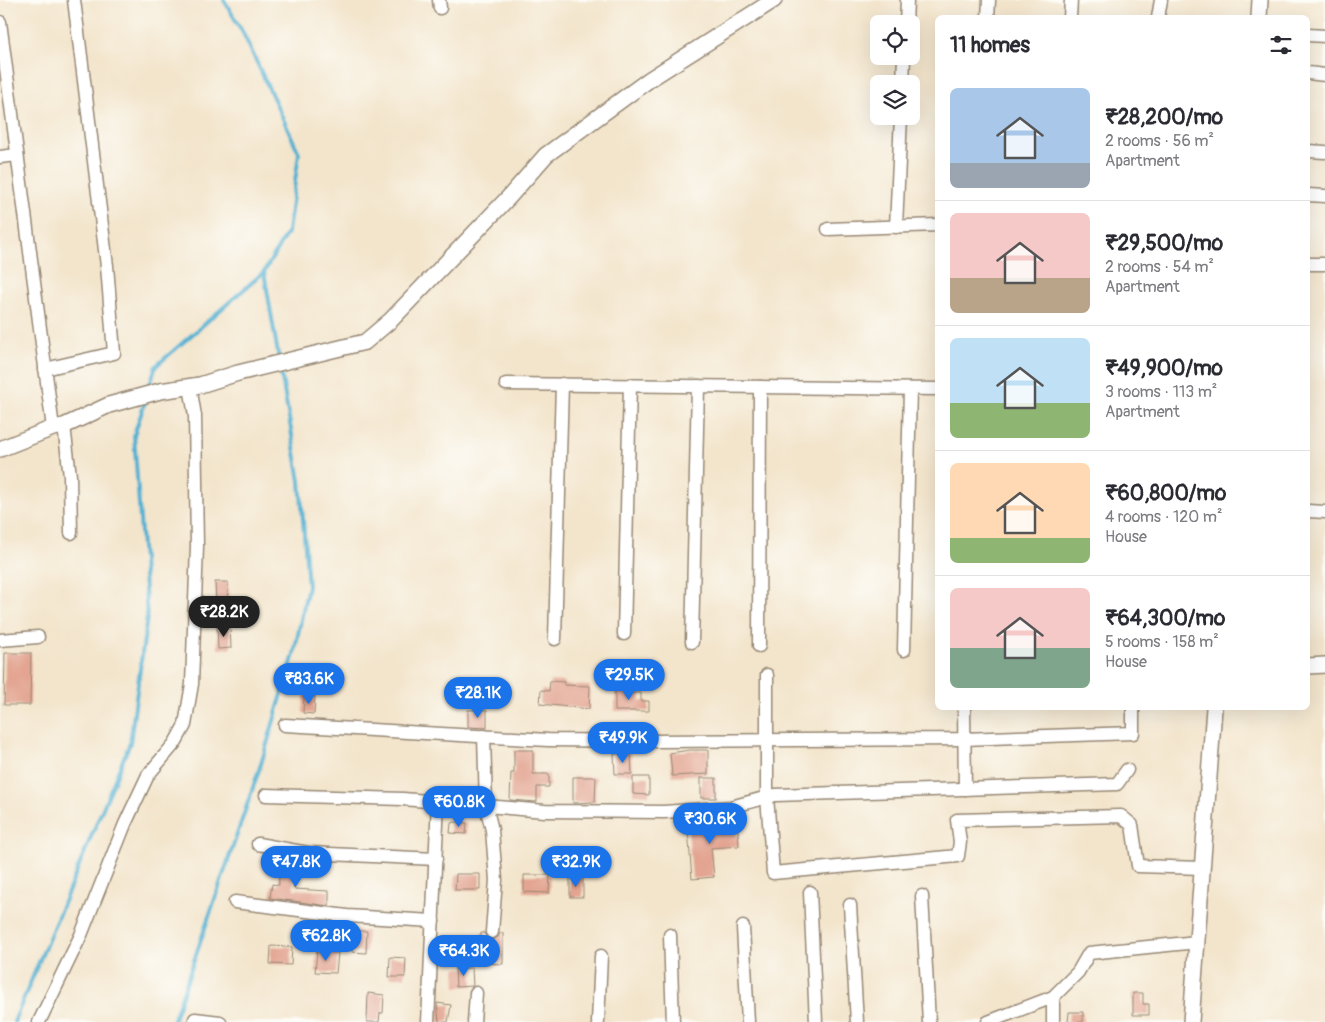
<!DOCTYPE html>
<meta charset="utf-8">
<style>
:root{--surface:#fff;--page:#f2f2f3;--text:#2b2b33;--muted:#7c7c81;--line:#e1e1e2;--accent:#1a73e8}
body{margin:0;font-family:Pangolin,sans-serif;background:var(--page);color:var(--text);height:100vh;display:flex;flex-direction:column;font-size:19px;white-space:nowrap}
*{box-sizing:border-box;margin:0}
p{font-size:16px;color:var(--muted)}
.icon{flex:none;width:28px;height:28px;fill:none;stroke:currentColor;stroke-width:2;stroke-linecap:round;stroke-linejoin:round}
.map{position:relative;flex:1;overflow:hidden}
.drawer{position:absolute;left:935px;top:15px;width:375px;height:695px;display:flex;flex-direction:column;background:var(--surface);border-radius:8px;box-shadow:0 5px 20px #0002}
.drawer>*{flex:none}
.buttons{position:absolute;left:870px;top:15px;display:grid;gap:10px}
.buttons a{display:grid;place-items:center;width:50px;height:50px;border-radius:8px;background:var(--surface);box-shadow:0 5px 20px #0002;font-size:25px}
.price{position:absolute;translate:-50% -42px;padding:0 11px;border-radius:18px;background:var(--accent);color:#fff;font-size:16px;line-height:32px;filter:drop-shadow(0 1px 2px #0008)}
.price::after{content:'';position:absolute;left:50%;top:30px;width:15px;height:11px;margin-left:-8px;background:inherit;clip-path:polygon(0 0,100% 0,50% 100%)}
.price.selected{background:#222;color:#fff}
ul{padding:0;list-style:none}
li{display:flex;align-items:center;gap:15px;height:125px;padding:0 15px}
li+li{border-top:1px solid var(--line)}
li span{display:grid;place-items:center;flex:none;width:140px;height:100px;border-radius:8px;color:#555}
li>.icon{margin-inline-start:auto}
span .icon{width:60px;height:60px;fill:#fffc;stroke-width:1}
li b{font-size:21px}
h2{display:flex;justify-content:space-between;align-items:center;height:60px;padding:0 15px;font-size:21px}
.map>svg:first-child{display:block}
.lines{fill:none;stroke-linecap:round;stroke-linejoin:round}
.stream{stroke:#53b1d2;stroke-width:4}
.building{fill:#e3a592}
.minor-casing{stroke:#978875;stroke-width:15}
.tertiary-casing{stroke:#978875;stroke-width:18}
.minor{stroke:#fff;stroke-width:12}
.tertiary{stroke:#fff;stroke-width:15}
</style>
<div class="map">
<svg width="1325" height="1022" viewBox="0 0 1325 1022">
<rect width="100%" height="100%" fill="#fdfcf7"/>
<filter id="ink" filterUnits="userSpaceOnUse"><feTurbulence type="fractalNoise" baseFrequency=".02" numOctaves="2"/><feDisplacementMap in="SourceGraphic" scale="10" xChannelSelector="R" yChannelSelector="G"/><feConvolveMatrix kernelMatrix="1 2 1 2 8 2 1 2 1" color-interpolation-filters="sRGB"/></filter>
<filter id="wash" filterUnits="userSpaceOnUse"><feTurbulence type="fractalNoise" baseFrequency=".0096" numOctaves="4" result="noise"/><feDisplacementMap in="SourceGraphic" scale="20" xChannelSelector="R" yChannelSelector="G"/><feGaussianBlur stdDeviation="1.12" result="paint"/><feColorMatrix in="noise" values="0 0 0 0 0 0 0 0 0 0 0 0 0 0 0 0 0 1.4 0 .05"/><feComposite in="paint" operator="in"/></filter>
<g filter="url(#wash)">
<rect width="100%" height="100%" fill="#f3e5cc"/>
<g class="lines">
<g class="stream">
<polyline points="224,0 243,33 299,153 288,231 264,272 279,360"/>
<polyline points="148,390 156,366 264,272"/>
<polyline points="14,1022 130,743 147,617 134,435 146,399"/>
<polyline points="173,1022 261,764 294,654 308,586 300,481 280,367"/>
</g>
</g>
<g id="blocks">
<g class="building">
<polygon points="215,582 228,582 229,603 216,604"/>
<polygon points="230,626 231,648 218,649 217,627"/>
<polygon points="5,653 31,653 30,705 4,705"/>
<polygon points="550,681 564,682 564,685 590,686 589,709 540,704 541,690 549,691"/>
<polygon points="615,686 628,686 628,693 641,693 641,701 649,701 649,711 615,711"/>
<polygon points="304,696 315,696 314,714 303,713"/>
<polygon points="468,710 487,710 487,728 468,727"/>
<polygon points="514,750 533,750 533,774 549,774 549,787 537,787 537,802 510,800 511,773 514,773"/>
<polygon points="690,750 708,750 708,774 672,776 670,753"/>
<polygon points="631,753 632,774 615,774 614,754"/>
<polygon points="573,777 596,777 595,802 573,803"/>
<polygon points="633,777 649,777 649,795 633,794"/>
<rect x="701" y="778" width="15" height="20"/>
<polygon points="737,818 739,846 711,848 714,877 692,879 688,829 719,826 719,819"/>
<polygon points="455,822 467,823 466,834 450,833 451,823"/>
<polygon points="291,859 294,889 329,891 329,906 270,898 272,884 279,885 278,860"/>
<polygon points="456,874 480,874 480,890 455,890"/>
<polygon points="524,875 550,875 549,893 524,892"/>
<rect x="570" y="878" width="13" height="19"/>
<polygon points="353,931 367,931 366,953 352,952"/>
<polygon points="481,933 484,933 487,938 492,940 498,937 500,933 503,933 503,964 480,963"/>
<polygon points="271,946 292,947 291,965 270,964"/>
<polygon points="317,951 338,953 336,973 315,972"/>
<polygon points="390,957 406,958 405,977 389,977"/>
<polygon points="455,968 472,968 473,986 456,987"/>
<polygon points="368,993 384,995 383,1013 380,1013 379,1022 367,1022"/>
<polygon points="1133,993 1143,993 1143,1004 1149,1004 1149,1015 1133,1015"/>
<polygon points="437,1003 451,1005 448,1022 439,1022"/>
<polygon points="1069,1012 1083,1012 1083,1022 1068,1022"/>
</g>
</g>
</g>
<g filter="url(#ink)">
<use href="#blocks" fill-opacity="0" stroke="#978875" stroke-width="1"/>
<g class="lines">
<defs>
<g id="minor">
<polyline points="439,0 440,8"/>
<polyline points="988,18 989,0"/>
<polyline points="1070,18 1071,0"/>
<polyline points="1158,18 1161,0"/>
<polyline points="0,22 53,428"/>
<polyline points="906,24 907,0"/>
<polyline points="1308,35 1325,36"/>
<polyline points="1308,73 1325,75"/>
<polyline points="903,84 904,56"/>
<polyline points="1308,151 1325,152"/>
<polyline points="0,157 17,155"/>
<polyline points="1308,195 1325,196"/>
<polyline points="896,227 901,116"/>
<polyline points="828,229 938,225"/>
<polyline points="1308,264 1325,264"/>
<polyline points="45,369 114,353 107,266 74,0"/>
<polyline points="506,384 938,389"/>
<polyline points="64,426 70,476 71,533"/>
<polyline points="1308,511 1325,512"/>
<polyline points="624,634 630,385"/>
<polyline points="555,639 562,384"/>
<polyline points="0,640 38,637"/>
<polyline points="692,642 698,386"/>
<polyline points="759,646 760,387"/>
<polyline points="904,650 910,389"/>
<polyline points="767,675 767,797 773,873 958,856 960,842 957,820 1121,816 1132,825 1138,866 1202,868"/>
<polyline points="964,708 965,789"/>
<polyline points="285,725 548,740 655,741 964,739 1133,733 1133,708"/>
<polyline points="484,736 486,806 492,830 496,880 492,932"/>
<polyline points="266,795 403,799 545,811 664,812 731,807 775,795 1117,784 1127,770"/>
<polyline points="258,844 308,853 436,859"/>
<polyline points="810,892 816,1022"/>
<polyline points="922,896 929,1022"/>
<polyline points="235,902 347,916 433,921"/>
<polyline points="850,905 857,1022"/>
<polyline points="743,927 748,1022"/>
<polyline points="670,935 673,1022"/>
<polyline points="1053,997 1053,1022"/>
<polyline points="195,1019 220,1022"/>
<polyline points="39,1022 81,935 125,824 148,775 175,743 185,725 192,684 197,546 195,416 190,386"/>
<polyline points="428,1022 438,801"/>
<polyline points="474,1022 476,993"/>
<polyline points="598,1022 601,956"/>
<polyline points="988,1022 1053,997 1078,972 1089,953 1197,942"/>
</g>
<g id="tertiary">
<polyline points="1259,18 1260,0"/>
<polyline points="0,449 53,428 64,426 109,405 160,391 200,385 238,373 365,342 391,320 509,197 546,155 650,79 774,0"/>
<polyline points="1308,666 1325,665"/>
<polyline points="1191,1022 1214,708"/>
</g>
</defs>
<use href="#minor" class="minor-casing"/>
<use href="#tertiary" class="tertiary-casing"/>
<use href="#minor" class="minor"/>
<use href="#tertiary" class="tertiary"/>
</g>
</g>
</svg>
<div class="buttons">
<a><svg class="icon" aria-label="locate" viewBox="0 0 24 24"><circle cx="12" cy="12" r="6"/><path d="M12 2v4M12 18v4M2 12h4M18 12h4"/></svg></a>
<a><svg class="icon" aria-label="layers" viewBox="0 0 24 24"><path d="M12 4l9 5-9 5-9-5zM3 14l9 5 9-5"/></svg></a>
</div>
<b class="price selected" style="left:224px;top:638px">₹28.2K</b>
<b class="price" style="left:629px;top:701px">₹29.5K</b>
<b class="price" style="left:309px;top:705px">₹83.6K</b>
<b class="price" style="left:478px;top:719px">₹28.1K</b>
<b class="price" style="left:623px;top:764px">₹49.9K</b>
<b class="price" style="left:459px;top:828px">₹60.8K</b>
<b class="price" style="left:710px;top:845px">₹30.6K</b>
<b class="price" style="left:296px;top:888px">₹47.8K</b>
<b class="price" style="left:576px;top:888px">₹32.9K</b>
<b class="price" style="left:326px;top:962px">₹62.8K</b>
<b class="price" style="left:464px;top:977px">₹64.3K</b>
<section class="drawer">
<h2>11 homes<svg class="icon" aria-label="filters" viewBox="0 0 24 24"><path d="M4 7h16M4 17h16"/><circle cx="9" cy="7" r="2"/><circle cx="15" cy="17" r="2"/></svg></h2>
<ul>
<li><span style="background:linear-gradient(#a9c7e8 75%,#9aa5b1 0)"><svg class="icon" aria-label="home" viewBox="0 0 24 24"><path d="M3 11l9-7 9 7M6 9v11h12V9"/></svg></span><div><b>₹28,200/mo</b><p>2 rooms · 56 m²</p><p>Apartment</p></div></li>
<li><span style="background:linear-gradient(#f6c9c9 65%,#b9a48a 0)"><svg class="icon" aria-label="home" viewBox="0 0 24 24"><path d="M3 11l9-7 9 7M6 9v11h12V9"/></svg></span><div><b>₹29,500/mo</b><p>2 rooms · 54 m²</p><p>Apartment</p></div></li>
<li><span style="background:linear-gradient(#bfe0f5 65%,#8fb573 0)"><svg class="icon" aria-label="home" viewBox="0 0 24 24"><path d="M3 11l9-7 9 7M6 9v11h12V9"/></svg></span><div><b>₹49,900/mo</b><p>3 rooms · 113 m²</p><p>Apartment</p></div></li>
<li><span style="background:linear-gradient(#ffd9b3 75%,#8fb573 0)"><svg class="icon" aria-label="home" viewBox="0 0 24 24"><path d="M3 11l9-7 9 7M6 9v11h12V9"/></svg></span><div><b>₹60,800/mo</b><p>4 rooms · 120 m²</p><p>House</p></div></li>
<li><span style="background:linear-gradient(#f6c9c9 60%,#7fa58c 0)"><svg class="icon" aria-label="home" viewBox="0 0 24 24"><path d="M3 11l9-7 9 7M6 9v11h12V9"/></svg></span><div><b>₹64,300/mo</b><p>5 rooms · 158 m²</p><p>House</p></div></li>
</ul>
</section>
</div>
